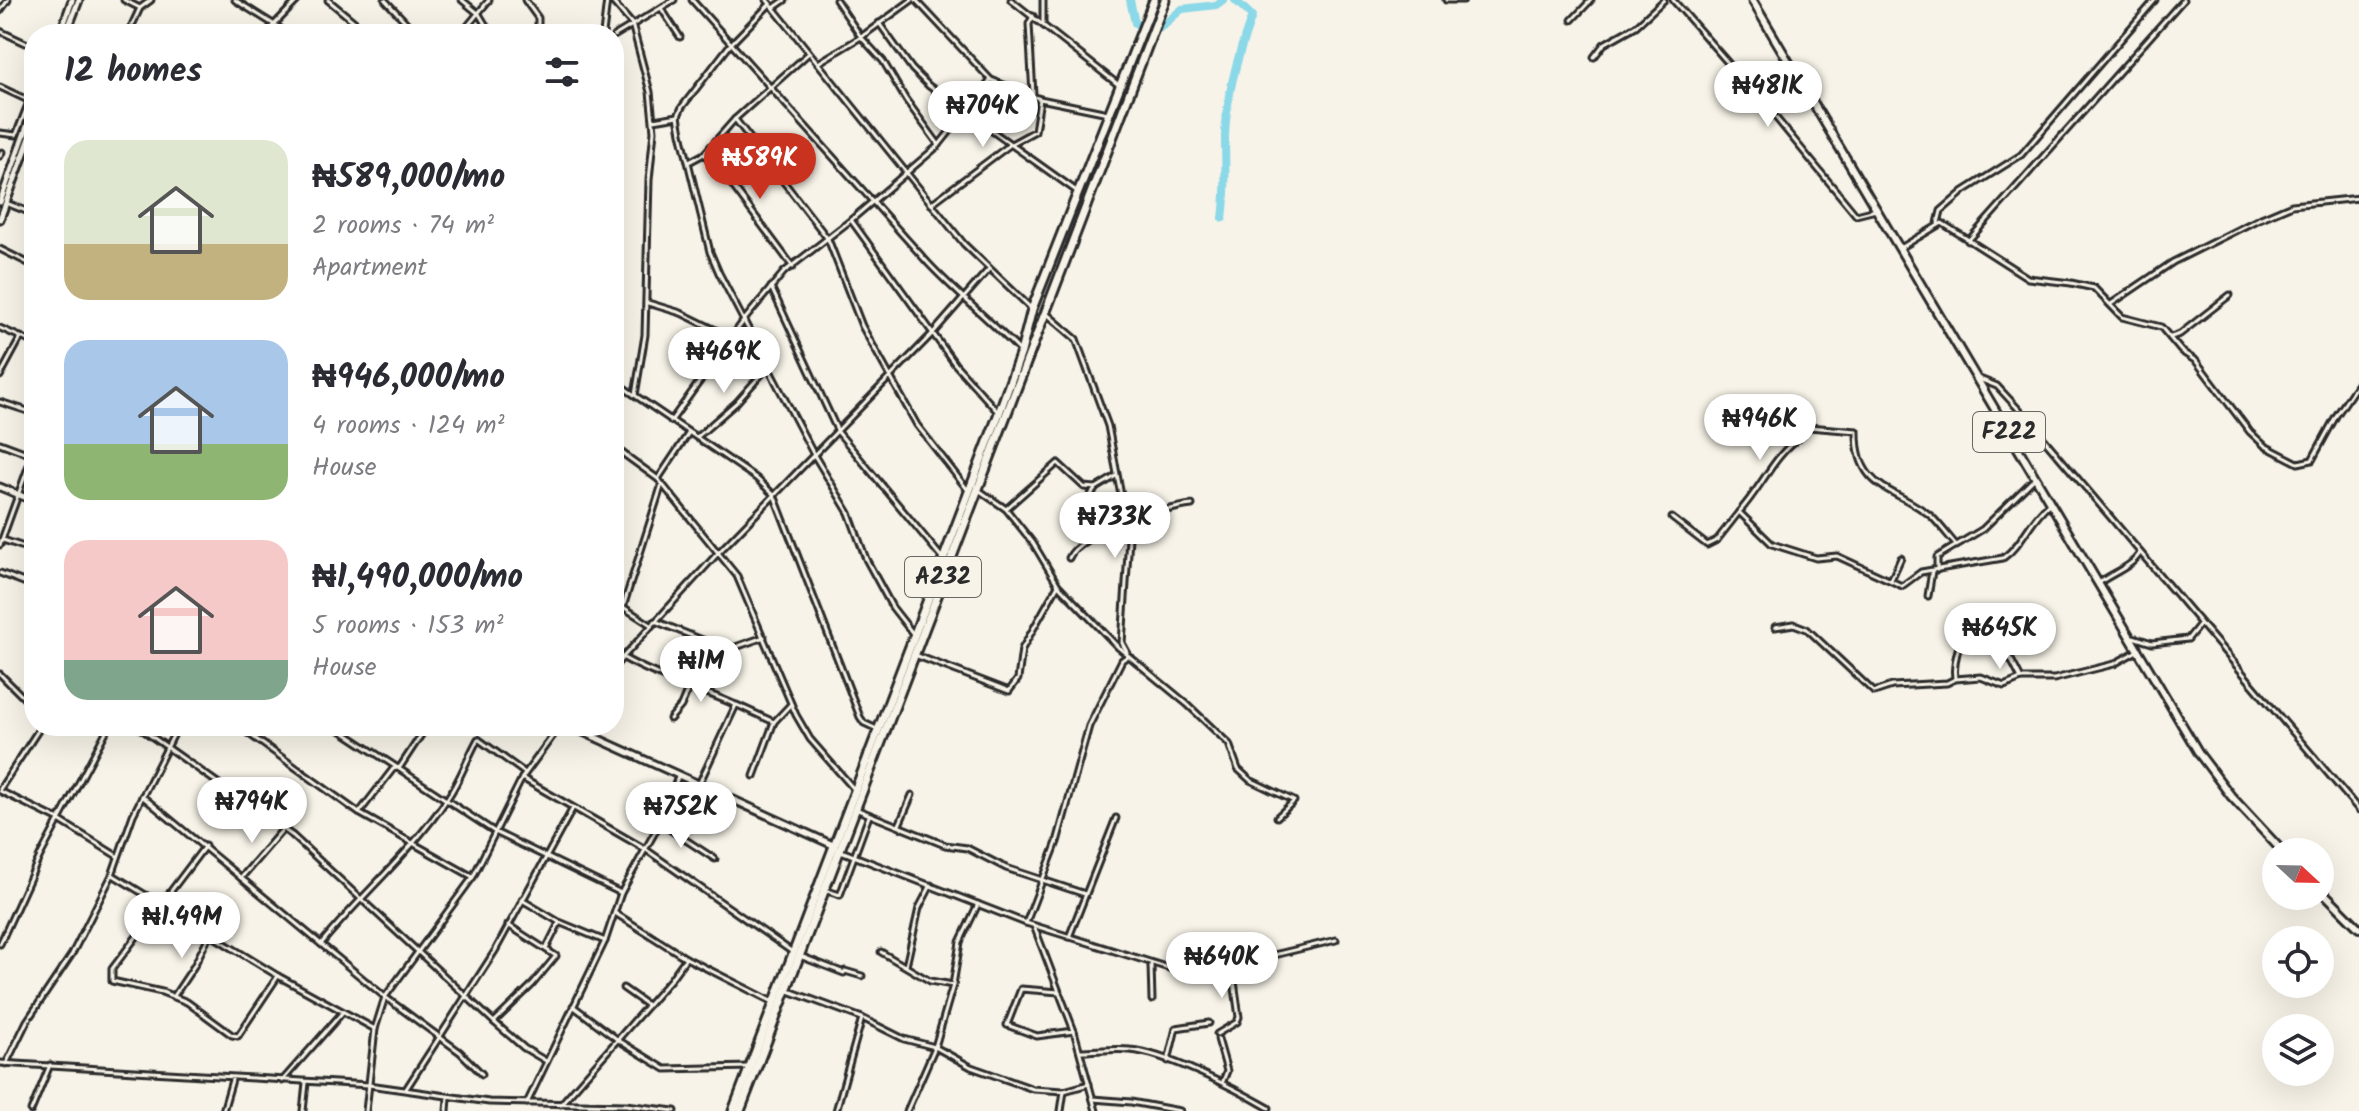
<!DOCTYPE html>
<meta charset="utf-8">
<style>
:root{--surface:#fff;--page:#f7f7f7;--text:#2b2b33;--muted:#7c7c81;--accent:#c8321e}
body{margin:0;font-family:Kalam,sans-serif;background:var(--page);color:var(--text);height:100vh;display:flex;flex-direction:column;font-size:30px;white-space:nowrap}
*{box-sizing:border-box;margin:0}
p{font-size:26px;color:var(--muted)}
.icon{flex:none;width:44px;height:44px;fill:none;stroke:currentColor;stroke-width:2;stroke-linecap:round;stroke-linejoin:round}
.map{position:relative;flex:1;overflow:hidden}
.sheet{position:absolute;left:24px;top:24px;width:600px;height:712px;display:flex;flex-direction:column;background:var(--surface);border-radius:32px;box-shadow:0 8px 32px #0002}
.sheet>*{flex:none}
.needle{width:52px;rotate:112deg}
.controls{position:absolute;left:2262px;top:838px;display:grid;gap:16px}
.controls a{display:grid;place-items:center;width:72px;height:72px;border-radius:50%;background:var(--surface);box-shadow:0 8px 32px #0002;font-size:40px}
.price{position:absolute;translate:-50% -68px;padding:0 18px;border-radius:28px;background:#fff;color:#222;font-size:26px;line-height:52px;filter:drop-shadow(0 2px 4px #0008)}
.price::after{content:'';position:absolute;left:50%;top:48px;width:24px;height:18px;margin-left:-12px;background:inherit;clip-path:polygon(0 0,100% 0,50% 100%)}
.price.current{background:var(--accent);color:#fff}
ul{padding:0;list-style:none}
li{display:flex;align-items:center;gap:24px;height:200px;padding:0 40px}
li span{display:grid;place-items:center;flex:none;width:224px;height:160px;border-radius:24px;color:#555}
li>.icon{margin-inline-start:auto}
span .icon{width:96px;height:96px;fill:#fffc;stroke-width:1}
li b{font-size:34px}
h2{display:flex;justify-content:space-between;align-items:center;height:96px;padding:0 40px;font-size:34px}
.map>svg:first-child{display:block}
.lines{fill:none;stroke-linecap:round;stroke-linejoin:round}
.river{stroke:#8ad8e8;stroke-width:8}
.street-casing{stroke:#2b2b2b;stroke-width:9}
.secondary-casing{stroke:#2b2b2b;stroke-width:11}
.primary-casing{stroke:#2b2b2b;stroke-width:12}
.highway-casing{stroke:#2b2b2b;stroke-width:13}
.street{stroke:#f7f3e8;stroke-width:3}
.secondary{stroke:#f7f3e8;stroke-width:5}
.primary{stroke:#f7f3e8;stroke-width:6}
.highway{stroke:#f7f3e8;stroke-width:7}
.labels{text-anchor:middle;dominant-baseline:central;stroke-width:6;stroke-linejoin:round;paint-order:stroke}
.shield{fill:#f7f3e8;stroke:#686764;stroke-width:2}
.shield-label{font-size:24px;font-weight:bold;fill:#2b2b2b}
</style>
<div class="map">
<svg width="2359" height="1111" viewBox="0 0 2359 1111">
<rect width="100%" height="100%" fill="#f7f3e8"/>
<filter id="ink" filterUnits="userSpaceOnUse"><feTurbulence type="fractalNoise" baseFrequency=".0125" numOctaves="2"/><feDisplacementMap in="SourceGraphic" scale="16" xChannelSelector="R" yChannelSelector="G"/><feConvolveMatrix kernelMatrix="1 2 1 2 8 2 1 2 1" color-interpolation-filters="sRGB"/></filter>
<g filter="url(#ink)">
<g class="lines">
<g class="river">
<polyline points="1130,0 1135,23 1145,29 1156,22 1161,27 1182,9 1216,5 1223,0"/>
<path d="M1223,218C1227,190 1225,165 1225,137C1226,96 1238,54 1252,16L1235,0"/>
</g>
<defs>
<g id="street">
<polyline points="124,0 140,8 151,0"/>
<polyline points="235,0 289,34"/>
<polyline points="328,0 369,34"/>
<polyline points="385,0 417,34"/>
<polyline points="462,0 479,14 491,34"/>
<polyline points="525,0 538,18 538,34"/>
<polyline points="611,0 632,24 650,92 654,131 649,180 645,335 635,395"/>
<path d="M692,0L928,263C957,294 989,319 1019,350"/>
<polyline points="767,0 964,244 1032,309"/>
<polyline points="836,0 861,37 883,61 906,100 939,145"/>
<polyline points="916,0 991,80 1040,99 1108,113"/>
<polyline points="1011,0 1120,86"/>
<polyline points="1043,0 1043,24"/>
<polyline points="1446,0 1463,0"/>
<polyline points="1673,0 1772,113 1856,215 1876,210"/>
<polyline points="770,4 730,45 682,107 678,116 681,133 710,252 719,273 814,455 849,513 866,559 892,607 914,635"/>
<polyline points="775,7 785,0"/>
<polyline points="661,8 680,37"/>
<polyline points="0,11 8,0"/>
<polyline points="1572,20 1591,0"/>
<polyline points="879,23 912,69 929,86 1075,190"/>
<polyline points="0,31 34,47"/>
<polyline points="128,34 140,8"/>
<polyline points="265,34 298,0"/>
<polyline points="461,34 489,0"/>
<polyline points="603,34 607,0"/>
<polyline points="614,36 674,0"/>
<polyline points="1594,57 1604,44 1636,26 1664,0"/>
<polyline points="818,63 861,37 912,0"/>
<polyline points="0,87 34,103"/>
<polyline points="1033,95 1029,24 1033,16"/>
<polyline points="735,119 828,239 862,326 917,425 967,489"/>
<polyline points="654,120 678,116"/>
<polyline points="0,133 16,135 29,102"/>
<polyline points="704,154 726,177 793,267"/>
<polyline points="0,156 2,152"/>
<polyline points="689,162 704,154 735,119 809,53"/>
<polyline points="6,203 34,214"/>
<polyline points="931,204 1011,144 1035,131 1040,99"/>
<polyline points="851,220 955,364 997,411"/>
<polyline points="1938,223 1941,211 1964,191 2021,155 2155,0"/>
<polyline points="1968,241 2183,0"/>
<polyline points="0,249 34,266"/>
<polyline points="1899,249 1942,223 2028,278 2071,283 2094,288 2122,317 2161,327 2181,351 2196,361 2250,432 2265,446 2298,463 2312,460 2336,416 2359,382"/>
<polyline points="771,287 838,432 943,559"/>
<polyline points="648,303 681,313 732,338"/>
<polyline points="2111,304 2173,262 2259,219 2292,205 2359,198"/>
<polyline points="1047,314 1076,339 1108,426 1129,538 1122,643 1127,652"/>
<polyline points="0,328 34,343"/>
<polyline points="2171,337 2180,334 2230,295"/>
<polyline points="0,376 21,337"/>
<polyline points="1977,378 1997,386 2022,413 2359,810"/>
<polyline points="614,381 756,478 774,495 860,717 864,723 877,729"/>
<polyline points="0,402 34,413"/>
<polyline points="671,421 745,319 784,272 851,220 939,145 991,80"/>
<path d="M1754,428L1784,425L1857,431C1856,492 1897,487 1932,517C1941,526 1949,537 1957,546"/>
<polyline points="697,437 736,403 768,367"/>
<polyline points="0,443 32,455"/>
<polyline points="614,447 658,479 737,576 796,715 810,739 853,788"/>
<polyline points="614,469 620,451"/>
<polyline points="658,479 688,434"/>
<polyline points="980,491 1006,509 1033,543 1058,585 1118,647 1187,704 1229,744 1238,769 1250,780 1294,801 1277,817"/>
<polyline points="1087,500 1096,488 1116,476"/>
<polyline points="1006,509 1058,463 1084,487 1096,488"/>
<path d="M1739,512C1762,487 1774,454 1802,436"/>
<path d="M1672,518L1707,545L1717,540L1739,512L1772,544L1816,558L1837,556L1902,586L1921,572L2003,558C2023,544 2030,519 2049,504"/>
<polyline points="3,540 33,550"/>
<polyline points="0,545 34,451"/>
<path d="M1069,558C1080,532 1166,508 1192,505"/>
<polyline points="1937,570 1937,557 1983,529 2035,478"/>
<polyline points="0,573 34,586"/>
<polyline points="1891,580 1901,558"/>
<path d="M2099,583C2112,573 2132,567 2140,553"/>
<polyline points="1928,596 1932,571"/>
<polyline points="614,607 621,610 623,607 651,625"/>
<polyline points="623,607 662,484"/>
<polyline points="614,620 621,610"/>
<polyline points="655,621 727,650 764,637"/>
<polyline points="1775,627 1794,624 1807,629 1874,692 1892,686 1947,683 1955,679 1981,677 2004,686 2021,679 2054,679 2114,664 2137,651"/>
<polyline points="2133,637 2152,643 2188,639 2200,624"/>
<polyline points="915,655 1009,691 1018,679 1022,649 1058,585"/>
<path d="M622,657C658,678 699,688 736,705L699,784"/>
<polyline points="614,667 718,553 933,333 989,269"/>
<polyline points="0,674 27,701"/>
<path d="M1955,679C1952,658 1964,624 1981,611L1990,619L2021,679"/>
<polyline points="737,705 774,722"/>
<polyline points="670,719 681,706 707,643"/>
<polyline points="137,726 293,836 494,1022 524,1048 546,1061"/>
<polyline points="238,726 359,813 473,877"/>
<polyline points="334,726 495,832 621,893"/>
<polyline points="754,776 774,722 791,704"/>
<polyline points="522,778 645,849 791,951"/>
<polyline points="0,789 41,726"/>
<polyline points="0,791 59,820 117,856"/>
<polyline points="142,796 385,997 460,1052 482,1074"/>
<polyline points="858,810 945,845 967,848 1006,868 1085,894"/>
<polyline points="359,813 393,769 400,767 427,726"/>
<polyline points="660,823 715,859"/>
<polyline points="899,825 912,795"/>
<polyline points="205,846 112,969 112,981 162,992 187,1002 232,1035 238,1036 278,976"/>
<polyline points="841,851 1026,923 1057,842 1089,726 1122,660 1128,656"/>
<polyline points="113,875 278,976 375,1029"/>
<polyline points="241,878 283,829"/>
<polyline points="824,890 840,895 869,816"/>
<polyline points="522,900 559,922 605,941"/>
<polyline points="615,913 686,958 775,1003"/>
<polyline points="1026,923 1191,975 1336,940"/>
<polyline points="1034,926 1074,1031 1096,1111"/>
<polyline points="1069,937 1116,818"/>
<polyline points="0,944 40,856 109,726"/>
<path d="M321,944C361,895 412,852 447,799C460,780 467,759 478,739L525,773"/>
<polyline points="546,949 559,923"/>
<polyline points="881,952 930,981 953,985"/>
<polyline points="800,956 844,973"/>
<polyline points="1151,965 1152,1000"/>
<polyline points="906,966 919,908 931,885"/>
<polyline points="845,971 862,976"/>
<polyline points="623,988 647,1005"/>
<polyline points="789,991 862,1018 904,1039 935,1047 971,1067 1033,1089 1064,1091 1089,1084"/>
<polyline points="1059,992 1021,989 1007,1025 1037,1036 1074,1031"/>
<polyline points="174,996 194,966 210,934"/>
<polyline points="573,1006 618,1040 665,1069 750,1067"/>
<polyline points="494,1022 532,985 556,956 508,925"/>
<polyline points="1217,1034 1237,1022 1239,1017 1232,967"/>
<polyline points="1218,1039 1227,1071 1223,1081"/>
<path d="M1080,1051C1096,1051 1114,1048 1130,1050C1166,1053 1236,1089 1269,1108"/>
<polyline points="1168,1061 1176,1028 1209,1023"/>
<polyline points="0,1063 369,1085 489,1102 626,1105 675,1111"/>
<polyline points="6,1064 27,1021 72,954 112,875 133,815 178,726"/>
<polyline points="282,1081 342,1013"/>
<polyline points="406,1089 495,951 573,808"/>
<polyline points="1093,1099 1131,1102 1180,1111"/>
<polyline points="527,1103 605,941 621,893 660,823 678,777"/>
<polyline points="561,1104 670,980 686,958"/>
<polyline points="31,1111 50,1065"/>
<polyline points="223,1111 232,1080"/>
<polyline points="303,1111 306,1083"/>
<polyline points="366,1111 375,1029 385,997 473,877 522,778 560,726"/>
<polyline points="447,1111 448,1098"/>
<polyline points="836,1111 862,1018"/>
<polyline points="907,1111 935,1047 953,985 960,942 978,904"/>
<polyline points="1061,1111 1064,1091"/>
</g>
<g id="secondary">
<polyline points="60,34 72,0"/>
<polyline points="66,34 79,0"/>
<polyline points="0,202 34,107"/>
<polyline points="0,219 34,127"/>
<polyline points="0,487 34,501"/>
<polyline points="570,726 833,845"/>
</g>
<g id="primary">
<polyline points="1752,0 2200,755 2231,796 2283,852"/>
<polyline points="2320,889 2359,928"/>
</g>
<g id="highway">
<polyline points="733,1111 999,413 1021,352 1032,309 1154,0"/>
<polyline points="740,1111 1165,0"/>
</g>
</defs>
<use href="#street" class="street-casing"/>
<use href="#secondary" class="secondary-casing"/>
<use href="#primary" class="primary-casing"/>
<use href="#highway" class="highway-casing"/>
<use href="#street" class="street"/>
<use href="#secondary" class="secondary"/>
<use href="#primary" class="primary"/>
<use href="#highway" class="highway"/>
</g>
</g>
<g class="labels">
<g class="shield">
<rect x="1973" y="412" width="72" height="40" rx="6"/>
<rect x="905" y="557" width="76" height="40" rx="6"/>
</g>
<g class="shield-label">
<text x="2009" y="432">F222</text>
<text x="943" y="577">A232</text>
</g>
</g>
</svg>
<div class="controls">
<a><svg class="needle" viewBox="-14 -14 28 28"><path d="M0-13l5 13h-10z" fill="#e53935"/><path d="M0 13l5-13h-10z" fill="#7c7c81"/></svg></a>
<a><svg class="icon" aria-label="locate" viewBox="0 0 24 24"><circle cx="12" cy="12" r="6"/><path d="M12 2v4M12 18v4M2 12h4M18 12h4"/></svg></a>
<a><svg class="icon" aria-label="layers" viewBox="0 0 24 24"><path d="M12 4l9 5-9 5-9-5zM3 14l9 5 9-5"/></svg></a>
</div>
<b class="price" style="left:1768px;top:129px">₦481K</b>
<b class="price" style="left:983px;top:149px">₦704K</b>
<b class="price current" style="left:760px;top:201px">₦589K</b>
<b class="price" style="left:724px;top:395px">₦469K</b>
<b class="price" style="left:1760px;top:462px">₦946K</b>
<b class="price" style="left:1115px;top:560px">₦733K</b>
<b class="price" style="left:2000px;top:671px">₦645K</b>
<b class="price" style="left:701px;top:704px">₦1M</b>
<b class="price" style="left:252px;top:845px">₦794K</b>
<b class="price" style="left:681px;top:850px">₦752K</b>
<b class="price" style="left:182px;top:960px">₦1.49M</b>
<b class="price" style="left:1222px;top:1000px">₦640K</b>
<section class="sheet">
<h2>12 homes<svg class="icon" aria-label="filters" viewBox="0 0 24 24"><path d="M4 7h16M4 17h16"/><circle cx="9" cy="7" r="2"/><circle cx="15" cy="17" r="2"/></svg></h2>
<ul>
<li><span style="background:linear-gradient(#dfe7d0 65%,#c2b280 0)"><svg class="icon" aria-label="home" viewBox="0 0 24 24"><path d="M3 11l9-7 9 7M6 9v11h12V9"/></svg></span><div><b>₦589,000/mo</b><p>2 rooms · 74 m²</p><p>Apartment</p></div></li>
<li><span style="background:linear-gradient(#a9c7e8 65%,#8fb573 0)"><svg class="icon" aria-label="home" viewBox="0 0 24 24"><path d="M3 11l9-7 9 7M6 9v11h12V9"/></svg></span><div><b>₦946,000/mo</b><p>4 rooms · 124 m²</p><p>House</p></div></li>
<li><span style="background:linear-gradient(#f6c9c9 75%,#7fa58c 0)"><svg class="icon" aria-label="home" viewBox="0 0 24 24"><path d="M3 11l9-7 9 7M6 9v11h12V9"/></svg></span><div><b>₦1,490,000/mo</b><p>5 rooms · 153 m²</p><p>House</p></div></li>
</ul>
</section>
</div>
